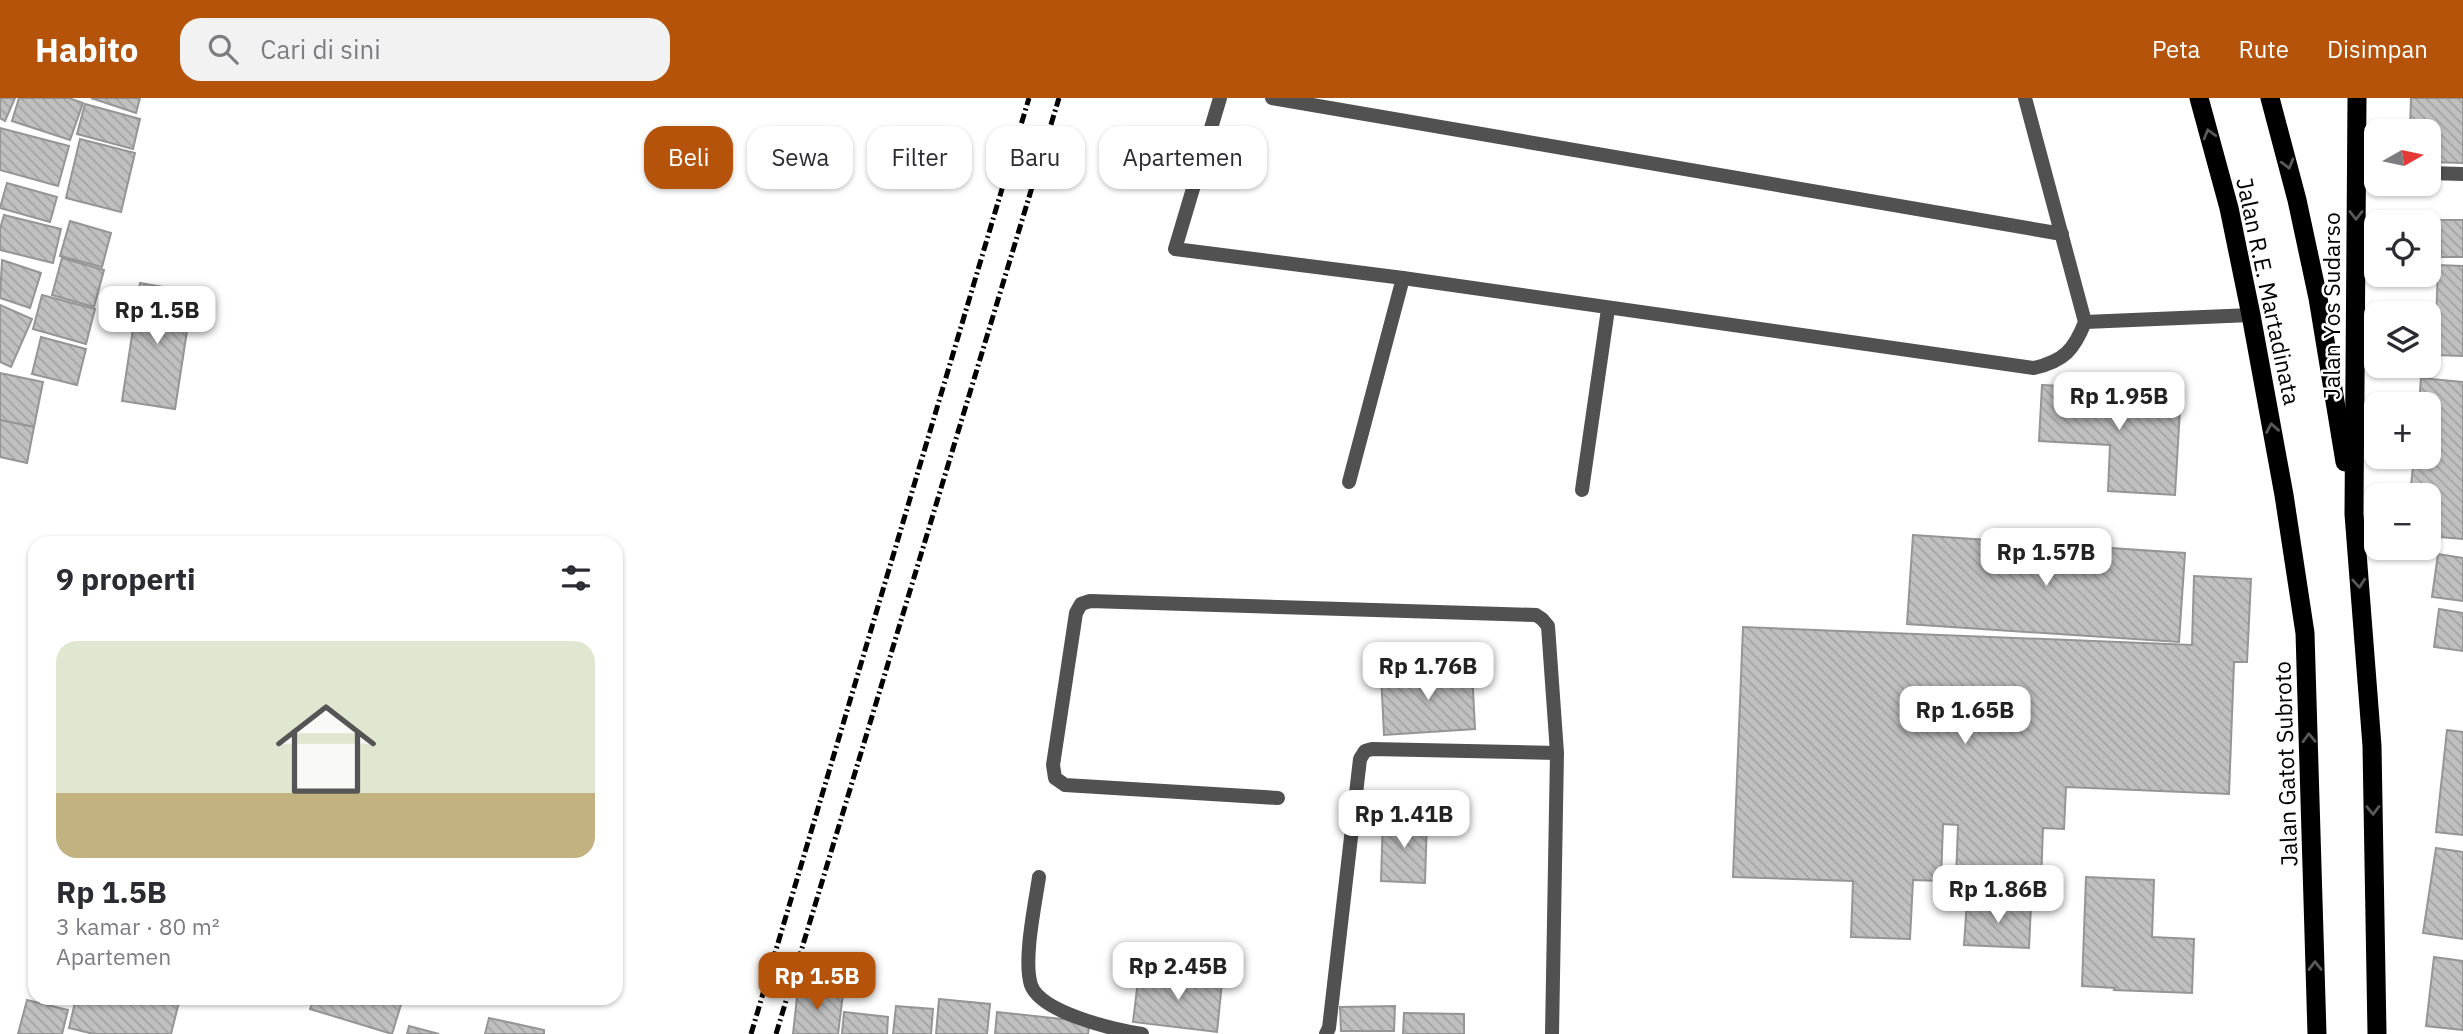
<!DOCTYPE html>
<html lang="id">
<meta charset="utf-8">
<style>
:root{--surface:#fff;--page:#f2f2f3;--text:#2b2b33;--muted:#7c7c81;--line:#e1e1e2;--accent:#b45309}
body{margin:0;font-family:"IBM Plex Sans",sans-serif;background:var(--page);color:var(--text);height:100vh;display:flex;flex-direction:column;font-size:26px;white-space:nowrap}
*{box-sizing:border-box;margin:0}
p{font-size:23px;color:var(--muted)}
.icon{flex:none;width:38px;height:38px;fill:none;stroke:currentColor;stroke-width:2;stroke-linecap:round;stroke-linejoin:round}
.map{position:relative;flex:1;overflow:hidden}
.drawer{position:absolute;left:28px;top:438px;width:595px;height:469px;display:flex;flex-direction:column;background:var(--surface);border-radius:21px;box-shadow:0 2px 5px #0004}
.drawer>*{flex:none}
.hud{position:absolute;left:644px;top:28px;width:665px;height:63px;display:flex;gap:14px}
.needle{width:46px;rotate:81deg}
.tools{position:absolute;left:2364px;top:21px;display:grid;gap:14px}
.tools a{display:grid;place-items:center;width:77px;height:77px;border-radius:14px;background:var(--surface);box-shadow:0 2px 5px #0004;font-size:35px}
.price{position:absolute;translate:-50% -60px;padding:0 16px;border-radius:14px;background:#fff;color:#222;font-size:23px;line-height:46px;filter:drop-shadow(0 2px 4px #0008)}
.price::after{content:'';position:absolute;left:50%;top:42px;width:21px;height:16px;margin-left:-10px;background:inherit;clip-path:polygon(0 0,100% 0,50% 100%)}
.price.active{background:var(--accent);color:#fff}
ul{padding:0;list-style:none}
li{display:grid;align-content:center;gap:14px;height:371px;padding:0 28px}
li+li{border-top:2px solid var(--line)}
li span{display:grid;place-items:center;height:217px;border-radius:21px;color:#555}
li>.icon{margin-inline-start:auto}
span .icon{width:126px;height:126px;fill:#fffc;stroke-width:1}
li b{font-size:30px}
h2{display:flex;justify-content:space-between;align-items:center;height:84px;padding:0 28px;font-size:30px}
.chip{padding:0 24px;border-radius:21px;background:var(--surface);box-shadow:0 2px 5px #0004;font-size:24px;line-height:63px}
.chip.active{background:var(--accent);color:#fff}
header{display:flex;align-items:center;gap:42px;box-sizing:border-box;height:98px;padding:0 35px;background:var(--accent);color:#fff}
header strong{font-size:33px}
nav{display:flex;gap:38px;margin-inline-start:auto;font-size:24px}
.search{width:490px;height:63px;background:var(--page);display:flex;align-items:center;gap:18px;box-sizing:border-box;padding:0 24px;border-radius:21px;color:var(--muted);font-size:26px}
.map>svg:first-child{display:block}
.building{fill:url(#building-back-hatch);stroke:#959595;stroke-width:2}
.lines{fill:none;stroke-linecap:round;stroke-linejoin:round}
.service{stroke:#515151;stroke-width:14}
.minor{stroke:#515151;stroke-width:14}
.trunk{stroke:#000;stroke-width:19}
.rail{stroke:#000;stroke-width:5;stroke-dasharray:10 3.5 2 3.5;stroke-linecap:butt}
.oneway{stroke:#595959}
.labels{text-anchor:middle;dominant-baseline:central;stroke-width:5;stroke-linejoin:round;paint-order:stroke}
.street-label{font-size:23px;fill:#000;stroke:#fff}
</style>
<header>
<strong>Habito</strong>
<div class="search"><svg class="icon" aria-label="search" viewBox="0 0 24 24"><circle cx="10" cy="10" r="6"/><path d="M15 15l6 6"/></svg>Cari di sini</div>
<nav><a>Peta</a><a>Rute</a><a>Disimpan</a></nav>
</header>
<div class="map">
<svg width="2463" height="936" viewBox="0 0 2463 936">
<defs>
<pattern id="building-back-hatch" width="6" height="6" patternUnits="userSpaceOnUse" patternTransform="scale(1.75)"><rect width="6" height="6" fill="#c0c0c0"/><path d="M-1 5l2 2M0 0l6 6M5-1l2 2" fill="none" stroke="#a3a3a3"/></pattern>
</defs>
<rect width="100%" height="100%" fill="#fff"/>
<g class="building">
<polygon points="0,0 15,0 5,23 0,20"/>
<polygon points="19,0 69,0 83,5 70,42 12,23"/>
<polygon points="91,0 140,0 136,15"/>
<polygon points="2411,0 2463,0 2463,65 2429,64 2429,33 2410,33"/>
<polygon points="85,6 140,21 133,51 77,36"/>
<polygon points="0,30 69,48 58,88 0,72"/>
<polygon points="80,41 135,55 121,114 66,100"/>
<polygon points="7,85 57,99 50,124 0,110"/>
<polygon points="4,117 61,131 53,165 0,152 0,131"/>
<polygon points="2440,122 2463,122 2463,159 2441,159"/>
<polygon points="70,123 111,135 102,169 60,158"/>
<polygon points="62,160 104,172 94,209 52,197"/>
<polygon points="2,162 41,175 30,210 0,200"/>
<polygon points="2438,167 2463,168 2463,258 2435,257"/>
<polygon points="140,185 193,194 175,311 122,303"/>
<polygon points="42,197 95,211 86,246 33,231"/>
<polygon points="0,207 32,221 11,269 0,264"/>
<polygon points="41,239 86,251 77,287 32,276"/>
<polygon points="0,275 43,284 34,329 0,322"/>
<polygon points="2421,280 2463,284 2463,441 2429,438 2429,397 2410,397 2414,359 2429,359 2429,306 2419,306"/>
<polygon points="2042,287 2181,294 2175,397 2108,393 2110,347 2039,343"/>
<polygon points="0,322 34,329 27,365 0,359"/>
<polygon points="1913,437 2185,455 2179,544 1907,526"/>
<polygon points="2438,456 2463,460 2463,503 2432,499"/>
<polygon points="2194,478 2251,481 2247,564 2234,564 2229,696 2066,689 2064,731 2043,730 2041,784 1956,781 1958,727 1943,726 1941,783 1913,782 1910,841 1851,839 1853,783 1733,779 1743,529 2192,547"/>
<polygon points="2439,511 2463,515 2463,553 2434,549"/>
<polygon points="1472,572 1475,631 1384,637 1381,576"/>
<polygon points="2447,632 2463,634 2463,737 2436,734"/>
<polygon points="1383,719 1427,720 1425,785 1381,783"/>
<polygon points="2436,750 2463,754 2463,841 2423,835"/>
<polygon points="2086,779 2154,782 2152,839 2194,841 2192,895 2114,892 2115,890 2082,888"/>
<polygon points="1967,803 2031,807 2029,850 1964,847"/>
<polygon points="2434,859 2463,863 2463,932 2426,928"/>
<polygon points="1139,874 1222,884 1217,934 1133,924"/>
<polygon points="798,890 843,896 838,936 793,936"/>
<polygon points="76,900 180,900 171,936 94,936 69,930"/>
<polygon points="314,900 403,900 392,936 310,911"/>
<polygon points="939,901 990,906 987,936 936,936"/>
<polygon points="27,902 68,912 62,936 18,936"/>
<polygon points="896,908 933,911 931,936 893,936"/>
<polygon points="1395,908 1394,933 1341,933 1340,909"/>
<polygon points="844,914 888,919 887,936 842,936"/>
<polygon points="997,914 1090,924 1088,936 995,936"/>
<polygon points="1404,915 1464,916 1464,936 1403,936"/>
<polygon points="489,920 544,932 544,936 485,936"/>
<polygon points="409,928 439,936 407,936"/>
</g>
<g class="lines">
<g class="service">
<path d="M1220,0L1175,151L1403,180L2034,270C2064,263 2074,252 2085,224L2025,0"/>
<polyline points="1272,0 2062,136"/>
<polyline points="2085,224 2251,217"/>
<polyline points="1349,384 1403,180"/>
<polyline points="1582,392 1608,211"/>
<polyline points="1278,700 1065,687 1055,680 1053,667 1076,515 1081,506 1090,503 1536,517 1542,521 1548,528 1557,655 1372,651 1365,653 1360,661 1329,930 1326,936"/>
<path d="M1039,779C1035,807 1023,862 1031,887C1041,915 1116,932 1142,936"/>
</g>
<g class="minor">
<polyline points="2356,73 2376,73"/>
<polyline points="2429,75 2463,76"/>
<polyline points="1552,936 1557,655"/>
</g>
<g class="trunk">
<polyline points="2199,0 2229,110 2251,217 2284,397 2305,535 2317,936"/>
<polyline points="2270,0 2297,102 2318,200 2345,364"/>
<polyline points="2357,0 2354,416 2372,648 2377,936"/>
</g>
<g class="rail">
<polyline points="751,936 1029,0"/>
<polyline points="776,936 1059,0"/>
</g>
</g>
<defs><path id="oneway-chevron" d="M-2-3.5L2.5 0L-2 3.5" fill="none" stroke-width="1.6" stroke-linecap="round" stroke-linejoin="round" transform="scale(1.75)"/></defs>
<g class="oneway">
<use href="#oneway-chevron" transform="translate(2209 36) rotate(-106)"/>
<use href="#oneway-chevron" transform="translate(2288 66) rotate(75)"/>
<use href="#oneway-chevron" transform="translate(2356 117) rotate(90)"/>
<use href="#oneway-chevron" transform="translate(2272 330) rotate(-100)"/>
<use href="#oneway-chevron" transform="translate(2359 485) rotate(86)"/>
<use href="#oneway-chevron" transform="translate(2309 640) rotate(-92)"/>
<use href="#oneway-chevron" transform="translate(2373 712) rotate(89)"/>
<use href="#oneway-chevron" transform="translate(2315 868) rotate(-91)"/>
</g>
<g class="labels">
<g class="street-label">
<text transform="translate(2269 193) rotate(78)">Jalan R.E. Martadinata</text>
<text transform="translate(2331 208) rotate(-90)">Jalan Yos Sudarso</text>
<text transform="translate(2285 666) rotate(-92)">Jalan Gatot Subroto</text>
</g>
</g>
</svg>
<div class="tools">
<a><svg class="needle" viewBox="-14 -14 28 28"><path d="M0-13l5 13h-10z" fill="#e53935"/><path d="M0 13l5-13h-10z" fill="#7c7c81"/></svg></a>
<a><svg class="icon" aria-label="locate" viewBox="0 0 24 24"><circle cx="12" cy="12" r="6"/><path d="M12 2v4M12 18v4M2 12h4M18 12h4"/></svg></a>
<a><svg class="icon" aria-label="layers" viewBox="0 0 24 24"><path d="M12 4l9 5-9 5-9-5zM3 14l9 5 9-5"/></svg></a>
<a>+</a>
<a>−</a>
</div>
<b class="price" style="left:157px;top:248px">Rp 1.5B</b>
<b class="price" style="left:2119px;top:334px">Rp 1.95B</b>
<b class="price" style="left:2046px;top:490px">Rp 1.57B</b>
<b class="price" style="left:1428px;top:604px">Rp 1.76B</b>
<b class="price" style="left:1965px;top:648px">Rp 1.65B</b>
<b class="price" style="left:1404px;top:752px">Rp 1.41B</b>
<b class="price" style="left:1998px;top:827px">Rp 1.86B</b>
<b class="price" style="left:1178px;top:904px">Rp 2.45B</b>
<b class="price active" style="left:817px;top:914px">Rp 1.5B</b>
<div class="hud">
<a class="chip active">Beli</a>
<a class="chip">Sewa</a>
<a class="chip">Filter</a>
<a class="chip">Baru</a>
<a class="chip">Apartemen</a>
</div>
<section class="drawer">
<h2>9 properti<svg class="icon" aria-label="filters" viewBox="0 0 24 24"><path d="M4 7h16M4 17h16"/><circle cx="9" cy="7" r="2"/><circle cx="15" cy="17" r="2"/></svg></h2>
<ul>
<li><span style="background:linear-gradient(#dfe7d0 70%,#c2b280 0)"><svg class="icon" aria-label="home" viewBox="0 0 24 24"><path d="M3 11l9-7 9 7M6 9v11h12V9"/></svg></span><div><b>Rp 1.5B</b><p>3 kamar · 80 m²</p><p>Apartemen</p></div></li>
</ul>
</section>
</div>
